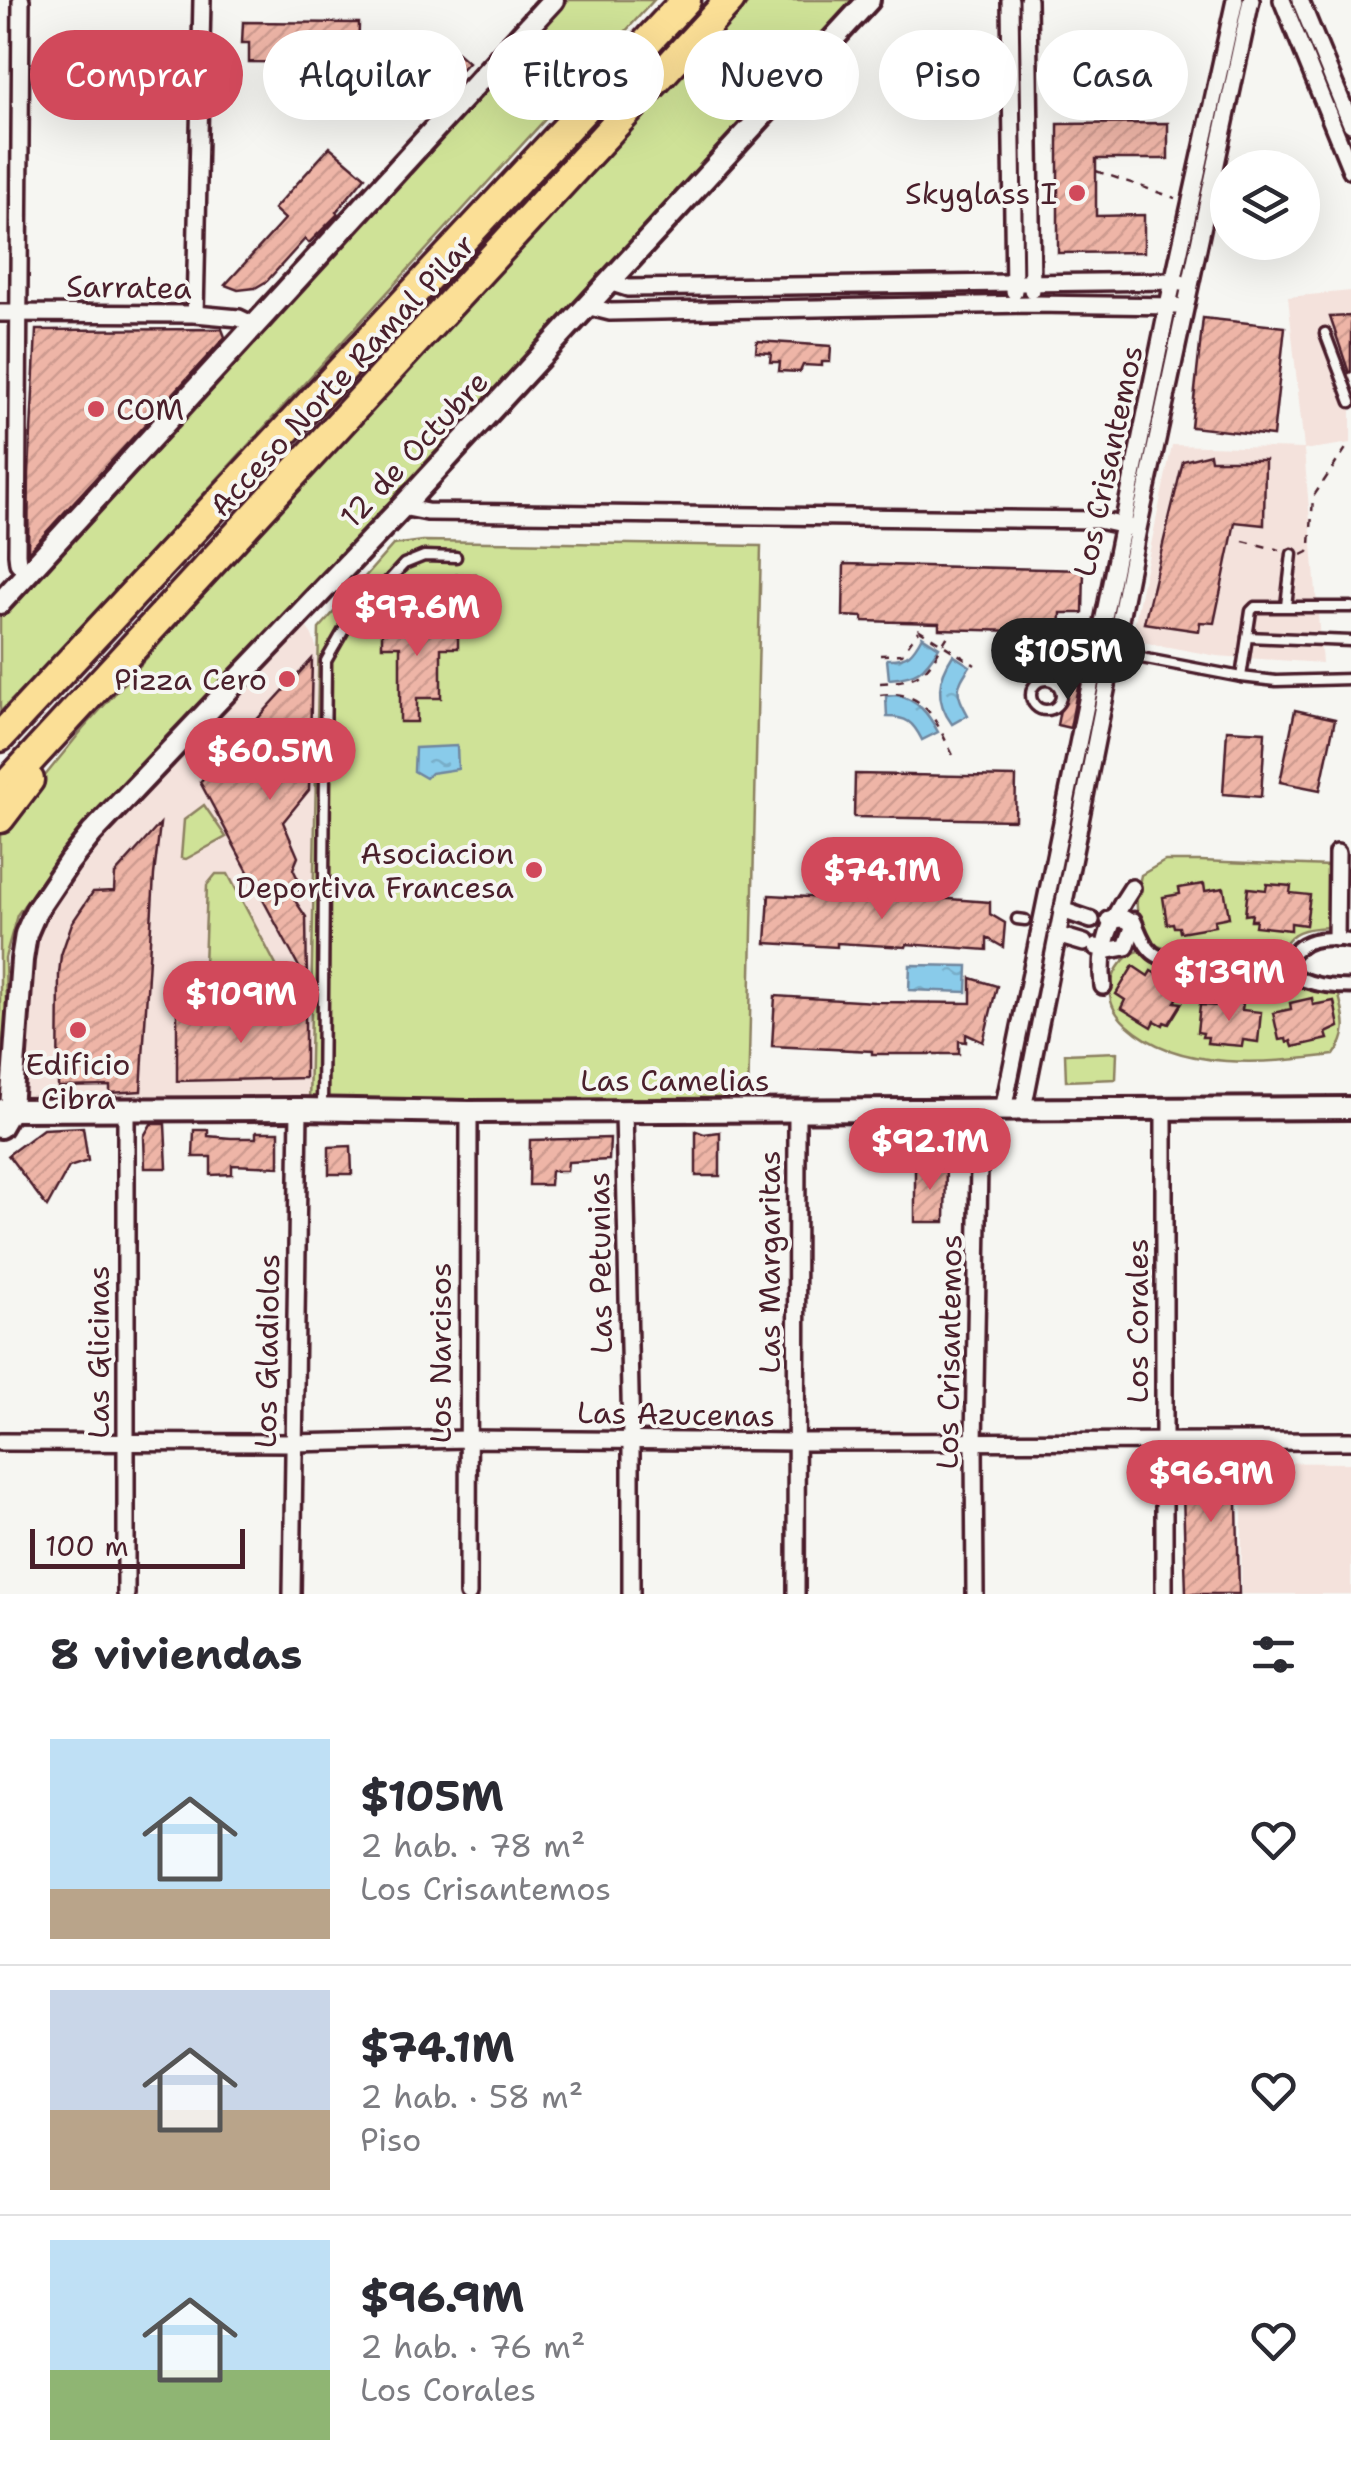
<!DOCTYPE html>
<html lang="es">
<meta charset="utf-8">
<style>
:root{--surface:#fff;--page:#f7f7f7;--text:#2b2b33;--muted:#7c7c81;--line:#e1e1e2;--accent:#d1495b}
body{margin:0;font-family:"Shantell Sans",sans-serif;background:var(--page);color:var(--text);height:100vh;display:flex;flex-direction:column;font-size:38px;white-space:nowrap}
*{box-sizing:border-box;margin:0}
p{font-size:32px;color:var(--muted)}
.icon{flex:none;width:55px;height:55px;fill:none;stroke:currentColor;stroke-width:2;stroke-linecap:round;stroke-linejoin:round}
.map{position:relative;height:1594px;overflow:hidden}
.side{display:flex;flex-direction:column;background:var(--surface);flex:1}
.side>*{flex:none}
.top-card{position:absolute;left:30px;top:30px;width:1292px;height:90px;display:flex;gap:20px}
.controls{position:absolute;left:1210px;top:150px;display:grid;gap:20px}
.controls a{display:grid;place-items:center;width:110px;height:110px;border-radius:50%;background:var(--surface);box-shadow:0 10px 40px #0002;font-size:50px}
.scale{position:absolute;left:30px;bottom:25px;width:215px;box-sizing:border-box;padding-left:10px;border:5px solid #4a1f2b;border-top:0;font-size:28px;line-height:35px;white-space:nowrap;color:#4a1f2b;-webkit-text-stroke:8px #f6f6f2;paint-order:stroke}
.price{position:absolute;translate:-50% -85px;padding:0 22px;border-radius:35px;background:var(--accent);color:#fff;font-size:32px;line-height:65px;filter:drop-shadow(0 2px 5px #0008)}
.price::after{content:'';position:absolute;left:50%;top:60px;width:30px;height:22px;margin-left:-15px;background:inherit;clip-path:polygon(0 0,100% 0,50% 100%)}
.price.active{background:#222;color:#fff}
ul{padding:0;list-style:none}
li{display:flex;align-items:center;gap:30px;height:250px;padding:0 50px}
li+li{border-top:2px solid var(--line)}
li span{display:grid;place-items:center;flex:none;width:280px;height:200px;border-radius:0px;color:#555}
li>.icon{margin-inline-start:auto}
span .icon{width:120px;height:120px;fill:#fffc;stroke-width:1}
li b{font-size:42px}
h2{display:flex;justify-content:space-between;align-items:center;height:120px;padding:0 50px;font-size:42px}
.chip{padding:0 35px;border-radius:45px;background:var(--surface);box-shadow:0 10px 40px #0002;font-size:35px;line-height:90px}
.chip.active{background:var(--accent);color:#fff}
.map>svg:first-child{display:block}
.built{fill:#f4e2dc}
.green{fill:#cfe297;stroke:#8c8061;stroke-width:2.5}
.water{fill:url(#water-ripples);stroke:#70869e;stroke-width:2.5}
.building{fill:url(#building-hatch);stroke:#4a1f2b;stroke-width:2.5}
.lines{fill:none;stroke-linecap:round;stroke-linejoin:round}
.service-casing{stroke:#4a1f2b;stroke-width:15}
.pedestrian-casing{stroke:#4a1f2b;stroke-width:19}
.minor-casing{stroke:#4a1f2b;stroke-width:22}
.tertiary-casing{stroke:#4a1f2b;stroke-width:28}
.motorway-casing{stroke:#4a1f2b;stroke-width:35}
.path{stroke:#4a1f2b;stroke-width:2.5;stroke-dasharray:8 8;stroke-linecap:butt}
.service{stroke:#f6f6f2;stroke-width:8}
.pedestrian{stroke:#f6f6f2;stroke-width:11}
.minor{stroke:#f6f6f2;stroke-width:15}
.tertiary{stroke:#f6f6f2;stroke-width:20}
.motorway{stroke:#fbdf96;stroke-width:28}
.poi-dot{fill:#d1495b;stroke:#f6f6f2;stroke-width:4}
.labels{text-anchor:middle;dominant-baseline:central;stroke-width:8;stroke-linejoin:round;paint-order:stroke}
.poi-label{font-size:30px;fill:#4a1f2b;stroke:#f6f6f2;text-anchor:end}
.street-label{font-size:30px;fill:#4a1f2b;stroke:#f6f6f2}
</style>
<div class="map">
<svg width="1351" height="1594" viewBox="0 0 1351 1594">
<defs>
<pattern id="water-ripples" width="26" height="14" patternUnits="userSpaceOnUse" patternTransform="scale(2.5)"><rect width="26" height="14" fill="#89cbea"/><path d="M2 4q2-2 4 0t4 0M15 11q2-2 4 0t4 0" fill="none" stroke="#78aec9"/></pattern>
<pattern id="building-hatch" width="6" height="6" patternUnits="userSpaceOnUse" patternTransform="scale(2.5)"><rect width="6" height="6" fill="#eeb5a7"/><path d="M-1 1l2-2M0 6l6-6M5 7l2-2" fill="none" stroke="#ce9b90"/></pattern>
</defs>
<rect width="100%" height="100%" fill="#f6f6f2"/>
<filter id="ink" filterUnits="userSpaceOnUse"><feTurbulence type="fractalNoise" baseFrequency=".01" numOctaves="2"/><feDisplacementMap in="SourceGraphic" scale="20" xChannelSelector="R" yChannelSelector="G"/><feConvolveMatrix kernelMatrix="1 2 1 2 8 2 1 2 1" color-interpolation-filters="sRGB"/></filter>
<g filter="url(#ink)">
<g class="built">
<polygon points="1351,291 1351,443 1304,450 1322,663 1217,656 1131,640 1172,445 1304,449 1288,297"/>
<polygon points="303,622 312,635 317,649 309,1106 30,1104 25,1095 26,1004 36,922 96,837"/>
<polygon points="1243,1462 1351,1463 1351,1594 1241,1594"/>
</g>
<g class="green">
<polygon points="569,0 654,0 84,625 0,712 0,613"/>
<polygon points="751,0 856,0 171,738 93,817 45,876 17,915 5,958 7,1052 0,1072 0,835 31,793 83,729 358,423"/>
<polygon points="423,541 761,546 748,1102 309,1106 319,629 393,545"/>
<polygon points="204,805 226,837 186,859 181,858 184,820"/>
<path d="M1165,861H1200L1330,866V927C1315,928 1296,928 1287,941C1281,949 1282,954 1271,957C1247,965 1225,958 1202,952C1190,949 1177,951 1164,948C1155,946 1151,941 1146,934C1133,914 1136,897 1141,875Z"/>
<polygon points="216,874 228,874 290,992 203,992 207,885"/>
<path d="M1139,951L1234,971L1280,964C1297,976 1316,994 1338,991C1344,1018 1351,1032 1334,1055C1270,1063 1179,1073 1127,1025C1115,1014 1107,1001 1111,985C1114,970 1124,955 1139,951Z"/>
<polygon points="1117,1052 1116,1079 1066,1081 1065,1054"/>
</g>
<g class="water">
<path d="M922,636L939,647C924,671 917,677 889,679L887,659C908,660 913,653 922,636Z"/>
<path d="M953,655L970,666C955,689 955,691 968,715L952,724C934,700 938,678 953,655Z"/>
<path d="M896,695C918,700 928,713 938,732L922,740C913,722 907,717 887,717L886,696Z"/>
<polygon points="457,746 458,769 431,773 426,778 414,771 415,748"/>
<polygon points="910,965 968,966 967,992 909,990"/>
</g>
<g class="building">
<polygon points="243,22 359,23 358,63 249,62 249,43 242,43"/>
<polygon points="435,33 468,62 417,116 373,78 401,70"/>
<polygon points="1168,123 1168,159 1096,159 1096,216 1144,215 1144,252 1058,253 1058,124"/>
<polygon points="330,147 365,177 336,212 338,214 309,243 305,239 267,281 255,288 238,290 225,285 285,219 274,209"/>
<polygon points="1351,316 1351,372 1349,373 1330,317"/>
<polygon points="1203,318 1285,327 1273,436 1191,427"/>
<polygon points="222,329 225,337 28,552 29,473 36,330"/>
<polygon points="757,341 831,346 830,362 822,362 822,366 803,365 800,372 779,371 780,362 770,362 771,353 756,352"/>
<polygon points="1210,454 1211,460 1265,460 1264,525 1235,522 1214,623 1200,622 1199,631 1144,623 1183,461"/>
<polygon points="844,564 1084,570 1083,613 1061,613 1060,632 939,629 939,623 863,621 863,617 843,616"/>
<polygon points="476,574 477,612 457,613 456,575"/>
<polygon points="425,614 425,631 458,630 458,648 441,648 441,698 417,698 417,722 400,722 400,646 382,646 382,631 385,631 385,615"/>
<polygon points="312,659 309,790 283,822 298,857 293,869 301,885 294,899 306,917 307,982 200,782"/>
<polygon points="1066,679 1079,681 1070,728 1057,725"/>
<polygon points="1295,710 1335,719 1320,790 1280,782"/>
<polygon points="1227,730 1265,732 1261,797 1223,794"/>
<polygon points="855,774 1016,777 1015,820 854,817"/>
<polygon points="160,824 154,875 141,1091 110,1093 110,1086 58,1087 59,974 61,955 72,923 93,892 114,891 115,874"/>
<polygon points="1204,884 1205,891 1224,888 1229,917 1214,920 1215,926 1180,932 1179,927 1174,927 1173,923 1167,924 1163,897 1180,894 1179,888"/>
<polygon points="1267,884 1291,886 1290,893 1310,895 1306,925 1291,923 1291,930 1255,926 1256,920 1251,920 1252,914 1245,915 1248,888 1266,890"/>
<polygon points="769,895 849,899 849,896 922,900 922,897 990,902 990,914 1005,923 1003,947 987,938 987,950 907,944 906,947 837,943 837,947 766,943"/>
<polygon points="1133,966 1148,976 1151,971 1173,984 1170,991 1179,996 1175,1002 1182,1003 1169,1024 1164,1022 1163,1025 1155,1021 1152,1027 1121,1008 1125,1000 1116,994"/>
<polygon points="971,978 997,986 983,1042 966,1034 966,1042 959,1041 959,1054 872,1054 872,1051 772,1046 775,996 875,1002 971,1003"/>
<polygon points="1312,998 1313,1005 1334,1001 1339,1027 1326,1033 1328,1039 1293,1047 1291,1041 1287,1043 1286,1039 1279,1040 1273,1013 1291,1009 1290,1003"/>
<polygon points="1218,1001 1243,1003 1242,1010 1261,1012 1258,1042 1243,1040 1242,1046 1207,1043 1208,1037 1202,1037 1203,1033 1197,1032 1200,1005 1218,1006"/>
<polygon points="177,1013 305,1013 305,1078 177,1081"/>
<polygon points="151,1124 165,1124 167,1168 145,1168 144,1136"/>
<polygon points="83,1127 88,1161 69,1167 47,1207 8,1155 43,1129"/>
<polygon points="194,1130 208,1130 208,1136 231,1138 256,1138 256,1132 279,1132 279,1167 232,1165 232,1174 211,1175 211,1157 193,1157"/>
<polygon points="696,1131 704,1134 720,1132 720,1176 696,1176"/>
<polygon points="610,1138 609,1160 568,1162 567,1171 551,1171 550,1185 529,1185 530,1140"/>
<polygon points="351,1146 352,1174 329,1174 329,1147"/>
<polygon points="915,1164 946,1164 945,1222 915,1222"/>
<polygon points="1236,1456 1239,1594 1186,1594 1182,1458"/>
</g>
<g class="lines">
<defs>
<g id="service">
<polyline points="1325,333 1351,402"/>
<polyline points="333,582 362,610"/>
<polyline points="1286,606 1292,554"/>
<polyline points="1247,637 1351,641"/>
<polyline points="1115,653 1241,677 1276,681 1351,679"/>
<polyline points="1241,677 1251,611 1255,607 1351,607"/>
<circle cx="1046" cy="695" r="15"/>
<polyline points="1017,919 1025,920"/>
<polyline points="322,1105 326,661 345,628 404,564 424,556 456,557"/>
</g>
<g id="pedestrian">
<path d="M1134,919C1139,930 1143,945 1153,953C1164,962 1179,959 1191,960C1205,960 1216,968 1230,970C1248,974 1267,970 1285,965C1296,985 1330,987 1351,987"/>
<path d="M1285,965C1299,937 1323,936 1351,941"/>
</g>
<g id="minor">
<polyline points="21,0 17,554 18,563 27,573"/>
<polyline points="1010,0 1014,291"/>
<polyline points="1028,0 1032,290"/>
<polyline points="1282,0 1351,170"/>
<polyline points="1300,0 1351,124"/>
<polyline points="609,282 628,288 1173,281 1181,283"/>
<polyline points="586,306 610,312 1032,304 1176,306"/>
<polyline points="0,313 195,314 239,318 256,326"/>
<polyline points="195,314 202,0"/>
<polyline points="402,507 427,512 1098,520 1130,527"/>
<polyline points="1062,910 1091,920"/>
<polyline points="1057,935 1084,943"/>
<polyline points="1336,938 1337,853"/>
<polyline points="1096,947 1110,950 1126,947 1134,925 1125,919 1109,920"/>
<path d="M1103,986C1098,948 1111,919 1132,888"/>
<polyline points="1164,1108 1164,1594"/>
<polyline points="126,1109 126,1594"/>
<polyline points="1023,1109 1138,529 1251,0"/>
<polyline points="624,1110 631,1440 631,1594"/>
<polyline points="1003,1110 1168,305 1235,0"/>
<polyline points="0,1442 292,1443 467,1439 797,1442 1351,1441"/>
<polyline points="292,1594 299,1109"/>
<polyline points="468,1594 469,1112"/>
<polyline points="796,1594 797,1110"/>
<polyline points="975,1594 974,1442 980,1110"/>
</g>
<g id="tertiary">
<polyline points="0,603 553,0"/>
<polyline points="2,1110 299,1109 469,1112 1351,1108"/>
<polyline points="0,1127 11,1108 22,960 26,934 36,911 69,862 92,833 402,507 869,0"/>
</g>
<g id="motorway">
<polyline points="0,737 686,0"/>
<polyline points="0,792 730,0"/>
<polyline points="0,818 29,780"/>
</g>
</defs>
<use href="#service" class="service-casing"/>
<use href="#pedestrian" class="pedestrian-casing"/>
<use href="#minor" class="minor-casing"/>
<use href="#tertiary" class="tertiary-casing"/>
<use href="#motorway" class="motorway-casing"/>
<g class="path">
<polyline points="1096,171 1175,198"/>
<polyline points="1243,541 1280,550"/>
<polyline points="1302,555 1308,552 1310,545 1313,497 1349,444"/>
<polyline points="918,629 975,665"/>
<polyline points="880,655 902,654 918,631"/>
<path d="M880,683C927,680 926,671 949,634"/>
<path d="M880,695C928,688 936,724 955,759"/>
</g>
<use href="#service" class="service"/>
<use href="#pedestrian" class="pedestrian"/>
<use href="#minor" class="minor"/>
<use href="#tertiary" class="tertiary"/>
<use href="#motorway" class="motorway"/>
</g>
</g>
<g class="poi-dot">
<circle cx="1077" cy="193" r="10"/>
<circle cx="96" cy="409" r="10"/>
<circle cx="287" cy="679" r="10"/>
<circle cx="534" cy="870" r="10"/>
<circle cx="78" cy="1030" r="10"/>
</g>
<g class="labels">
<g class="poi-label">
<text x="1057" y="193">Skyglass I</text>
<text x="116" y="409" text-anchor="start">COM</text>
<text x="267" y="679">Pizza Cero</text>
<text x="514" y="853">Asociacion<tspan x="514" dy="34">Deportiva Francesa</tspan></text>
<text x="78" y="1064" text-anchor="middle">Edificio<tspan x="78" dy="34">Cibra</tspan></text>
</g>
<g class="street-label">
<text transform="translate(129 287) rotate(1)">Sarratea</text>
<text transform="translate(342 375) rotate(-47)">Acceso Norte Ramal Pilar</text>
<text transform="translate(414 449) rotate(-47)">12 de Octubre</text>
<text transform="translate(1108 461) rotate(-78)">Los Crisantemos</text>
<text x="675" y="1080">Las Camelias</text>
<text transform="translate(769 1262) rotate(-90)">Las Margaritas</text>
<text transform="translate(600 1263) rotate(-91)">Las Petunias</text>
<text transform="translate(1137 1321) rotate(-90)">Los Corales</text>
<text transform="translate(267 1351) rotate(-89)">Los Gladiolos</text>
<text transform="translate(98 1352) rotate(-90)">Las Glicinas</text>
<text transform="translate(949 1352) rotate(-89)">Los Crisantemos</text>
<text transform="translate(440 1353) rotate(-90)">Los Narcisos</text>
<text transform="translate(676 1414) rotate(1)">Las Azucenas</text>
</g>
</g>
</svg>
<div class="controls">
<a><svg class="icon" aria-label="layers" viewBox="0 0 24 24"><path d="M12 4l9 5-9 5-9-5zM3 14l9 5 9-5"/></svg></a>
</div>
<div class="scale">100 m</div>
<b class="price" style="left:417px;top:659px">$97.6M</b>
<b class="price active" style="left:1068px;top:703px">$105M</b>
<b class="price" style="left:270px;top:803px">$60.5M</b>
<b class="price" style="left:882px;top:922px">$74.1M</b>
<b class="price" style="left:1229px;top:1024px">$139M</b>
<b class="price" style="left:241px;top:1046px">$109M</b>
<b class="price" style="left:930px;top:1193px">$92.1M</b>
<b class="price" style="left:1211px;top:1525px">$96.9M</b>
<div class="top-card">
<a class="chip active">Comprar</a>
<a class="chip">Alquilar</a>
<a class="chip">Filtros</a>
<a class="chip">Nuevo</a>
<a class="chip">Piso</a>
<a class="chip">Casa</a>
</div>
</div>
<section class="side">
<h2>8 viviendas<svg class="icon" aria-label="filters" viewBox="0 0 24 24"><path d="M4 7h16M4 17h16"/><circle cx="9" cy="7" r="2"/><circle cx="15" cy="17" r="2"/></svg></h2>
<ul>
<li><span style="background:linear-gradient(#bfe0f5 75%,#b9a48a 0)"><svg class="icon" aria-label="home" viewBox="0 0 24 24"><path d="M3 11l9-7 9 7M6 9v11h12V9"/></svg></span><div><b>$105M</b><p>2 hab. · 78 m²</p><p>Los Crisantemos</p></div><svg class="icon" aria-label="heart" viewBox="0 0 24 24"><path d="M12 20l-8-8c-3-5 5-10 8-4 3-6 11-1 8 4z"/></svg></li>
<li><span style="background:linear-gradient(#c9d6e8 60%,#b9a48a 0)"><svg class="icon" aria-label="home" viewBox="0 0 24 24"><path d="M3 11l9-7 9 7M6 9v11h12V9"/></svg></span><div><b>$74.1M</b><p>2 hab. · 58 m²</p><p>Piso</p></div><svg class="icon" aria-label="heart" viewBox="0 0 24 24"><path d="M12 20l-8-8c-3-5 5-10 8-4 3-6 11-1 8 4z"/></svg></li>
<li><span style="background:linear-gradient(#bfe0f5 65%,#8fb573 0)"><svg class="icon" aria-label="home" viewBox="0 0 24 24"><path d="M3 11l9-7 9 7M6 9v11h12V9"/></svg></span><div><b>$96.9M</b><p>2 hab. · 76 m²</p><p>Los Corales</p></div><svg class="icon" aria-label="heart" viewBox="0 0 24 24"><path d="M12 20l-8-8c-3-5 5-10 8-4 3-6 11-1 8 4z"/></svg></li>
</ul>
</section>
